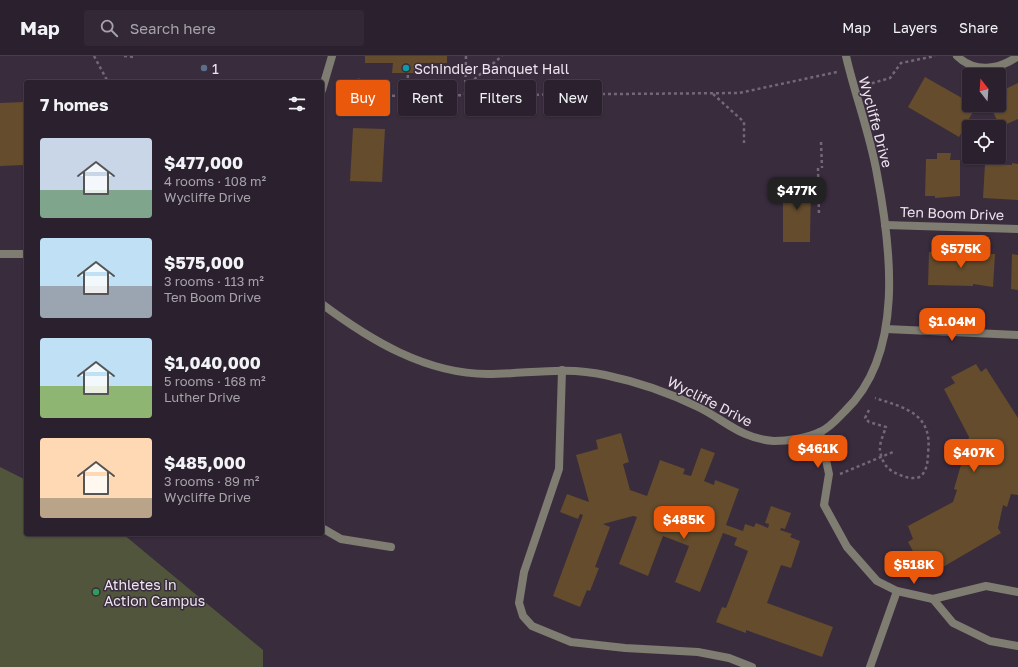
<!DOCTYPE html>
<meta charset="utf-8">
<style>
:root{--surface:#2b212e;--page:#332936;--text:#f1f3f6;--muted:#a6a3aa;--line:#473e4a;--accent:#ea580c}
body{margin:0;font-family:"Golos Text",sans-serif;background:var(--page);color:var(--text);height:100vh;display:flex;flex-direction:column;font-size:15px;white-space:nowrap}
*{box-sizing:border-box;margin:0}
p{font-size:13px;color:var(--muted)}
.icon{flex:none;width:22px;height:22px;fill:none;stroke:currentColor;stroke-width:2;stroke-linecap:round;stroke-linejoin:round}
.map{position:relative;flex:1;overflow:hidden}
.panel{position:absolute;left:24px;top:24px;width:300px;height:456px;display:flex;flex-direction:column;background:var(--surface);border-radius:4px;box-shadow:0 1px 3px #0004,0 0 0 1px var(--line)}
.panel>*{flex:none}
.guide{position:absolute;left:336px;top:24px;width:380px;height:36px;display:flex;gap:8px}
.needle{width:26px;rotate:343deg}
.controls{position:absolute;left:962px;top:12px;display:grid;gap:8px}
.controls a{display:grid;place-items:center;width:44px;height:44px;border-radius:4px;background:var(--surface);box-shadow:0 1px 3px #0004,0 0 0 1px var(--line);font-size:20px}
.price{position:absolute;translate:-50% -34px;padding:0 9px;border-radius:8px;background:var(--accent);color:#fff;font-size:13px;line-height:26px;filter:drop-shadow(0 1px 2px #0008)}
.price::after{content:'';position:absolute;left:50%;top:24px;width:12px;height:9px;margin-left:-6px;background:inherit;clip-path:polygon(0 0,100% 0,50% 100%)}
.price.current{background:#222;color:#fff}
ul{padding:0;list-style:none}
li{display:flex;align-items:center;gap:12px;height:100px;padding:0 16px}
li span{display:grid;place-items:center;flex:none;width:112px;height:80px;border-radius:4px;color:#555}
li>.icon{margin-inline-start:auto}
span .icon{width:48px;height:48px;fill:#fffc;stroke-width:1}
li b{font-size:17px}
h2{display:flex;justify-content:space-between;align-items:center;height:48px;padding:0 16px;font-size:17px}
.pill{padding:0 14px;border-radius:4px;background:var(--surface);box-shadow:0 1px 3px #0004,0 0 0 1px var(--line);font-size:14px;line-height:36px}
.pill.current{background:var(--accent);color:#fff}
header{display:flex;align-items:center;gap:24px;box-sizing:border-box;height:56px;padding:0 20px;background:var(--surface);border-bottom:1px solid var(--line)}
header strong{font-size:19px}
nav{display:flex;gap:22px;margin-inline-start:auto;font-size:14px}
.search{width:280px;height:36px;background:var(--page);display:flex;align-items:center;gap:10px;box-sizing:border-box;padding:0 14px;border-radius:4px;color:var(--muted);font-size:15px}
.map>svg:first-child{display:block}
.green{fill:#50553c}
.building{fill:#644c2c}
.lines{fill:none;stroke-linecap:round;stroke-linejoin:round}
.path{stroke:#746877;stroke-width:2.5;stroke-dasharray:3 3;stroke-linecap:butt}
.service{stroke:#7f7c72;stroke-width:8}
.minor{stroke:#7f7c72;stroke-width:8}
.service-dot{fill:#5c6f8a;stroke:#392c3d;stroke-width:1.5}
.culture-dot{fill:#0f9aa8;stroke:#392c3d;stroke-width:1.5}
.leisure-dot{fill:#2e9e5b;stroke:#392c3d;stroke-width:1.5}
.labels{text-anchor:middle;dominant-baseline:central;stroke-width:3;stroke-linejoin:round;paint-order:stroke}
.poi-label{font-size:14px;fill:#eee5f0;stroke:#392c3d;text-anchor:start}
.street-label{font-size:14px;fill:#eee5f0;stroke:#392c3d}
</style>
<header>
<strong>Map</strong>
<div class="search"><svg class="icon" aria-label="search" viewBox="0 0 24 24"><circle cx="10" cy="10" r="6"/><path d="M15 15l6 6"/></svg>Search here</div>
<nav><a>Map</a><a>Layers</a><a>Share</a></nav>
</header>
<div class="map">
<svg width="1018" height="611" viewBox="0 0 1018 611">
<rect width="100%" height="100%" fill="#392c3d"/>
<polygon class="green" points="0,411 26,424 26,478 123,478 263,594 263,611 0,611"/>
<g class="building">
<polygon points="365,0 447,0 447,7 419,7 419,17 392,17 393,7 365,7"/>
<polygon points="925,21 969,46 969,49 976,50 959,81 908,51"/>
<polygon points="1018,27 1018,63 1000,71 990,49 999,49 999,36"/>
<polygon points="24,46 26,70 26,131 25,131 24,109 0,110 0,47"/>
<polygon points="353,72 385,73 382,126 350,125"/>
<polygon points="937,97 951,97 950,104 960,104 960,140 935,142 935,140 925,140 926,103 937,103"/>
<polygon points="1012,107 1018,108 1018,144 983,142 985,108 1012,109"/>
<polygon points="783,125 811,125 810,186 783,186"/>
<polygon points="929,196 995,198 993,231 973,228 973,230 928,229"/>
<polygon points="1012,198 1018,199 1018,234 1011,233"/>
<polygon points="976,308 981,316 986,312 1018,362 1018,439 1011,438 1007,451 1003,449 998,472 1001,477 943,511 940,507 930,512 929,508 922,512 908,486 913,483 908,470 953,446 957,434 954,433 969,381 944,333 955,327 951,321"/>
<polygon points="621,377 629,406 623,408 630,434 647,440 660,404 685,413 683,418 691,420 701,392 715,397 704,425 714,429 715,424 739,433 726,469 743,475 745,468 754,471 756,467 768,472 769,468 765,467 771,450 791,457 785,473 781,472 780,474 792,478 790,481 800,485 791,512 781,509 767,547 833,571 822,601 746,574 746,577 716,566 722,551 726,552 748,495 734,489 737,482 723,477 700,536 675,526 689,490 663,480 648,520 619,508 637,461 633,460 603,468 610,471 595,511 599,512 590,535 587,534 580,551 553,540 583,459 580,458 578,463 560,456 567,438 589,446 576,399 598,393 596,384"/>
</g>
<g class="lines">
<g class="path">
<polyline points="94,0 108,26"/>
<polyline points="124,0 134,1"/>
<polyline points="358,23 372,40 739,37 837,16"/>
<polyline points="866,29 890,22 901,7 935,0"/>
<polyline points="465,31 502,0"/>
<polyline points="713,38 744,66 744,87"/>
<polyline points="465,39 466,0"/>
<polyline points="407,40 408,17"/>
<polyline points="821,86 822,112"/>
<polyline points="818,112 819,160"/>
<path d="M869,354L865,362L869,366L886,371C884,377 879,388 880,394C880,399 884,408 887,411C893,418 914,426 921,420C927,414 928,405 928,397C933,358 906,352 875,342"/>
<polyline points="840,418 893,396"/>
</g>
<g class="service">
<polyline points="562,314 559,413 524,516 519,547 523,560 532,570 571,586 625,592 698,596 729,602 752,611"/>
<polyline points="933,543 986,530 1018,536"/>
<polyline points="870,611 897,535"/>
</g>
<g class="minor">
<path d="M957,0C974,17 999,14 1018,0"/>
<polyline points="322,34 332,0"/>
<polyline points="885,169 1018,173"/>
<polyline points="0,198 26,198"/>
<path d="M322,248C370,284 426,318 488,318C528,318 564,310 605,319C638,326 668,336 698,351C725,364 741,383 774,385C788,385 807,382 820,376C830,372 838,362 845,355C905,298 891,191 877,118C870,78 855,39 846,0"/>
<polyline points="886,273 1018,279"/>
<polyline points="820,376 829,418 824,449 847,491 877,525 897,535 933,543 953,567 990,585 1018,590"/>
<polyline points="322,472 341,483 391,491"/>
</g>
</g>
<circle class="service-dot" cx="204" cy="12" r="4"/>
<circle class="culture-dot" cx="406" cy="12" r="4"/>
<circle class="leisure-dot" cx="96" cy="536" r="4"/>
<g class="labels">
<g class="poi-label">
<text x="212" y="12">1</text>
<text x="414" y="12">Schindler Banquet Hall</text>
<text x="104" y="528">Athletes in<tspan x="104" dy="16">Action Campus</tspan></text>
</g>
<g class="street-label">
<text transform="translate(876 66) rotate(75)">Wycliffe Drive</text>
<text transform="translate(952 157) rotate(2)">Ten Boom Drive</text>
<text transform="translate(710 345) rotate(27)">Wycliffe Drive</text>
</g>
</g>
</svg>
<div class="controls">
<a><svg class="needle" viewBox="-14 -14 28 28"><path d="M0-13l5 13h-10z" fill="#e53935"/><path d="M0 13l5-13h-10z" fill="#a6a3aa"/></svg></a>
<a><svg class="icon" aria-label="locate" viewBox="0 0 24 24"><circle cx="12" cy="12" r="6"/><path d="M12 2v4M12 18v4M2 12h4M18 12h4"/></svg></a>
</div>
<b class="price current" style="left:797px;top:155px">$477K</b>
<b class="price" style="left:961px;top:213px">$575K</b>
<b class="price" style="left:952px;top:286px">$1.04M</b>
<b class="price" style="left:818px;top:413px">$461K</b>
<b class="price" style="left:974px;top:417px">$407K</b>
<b class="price" style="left:684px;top:484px">$485K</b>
<b class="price" style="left:914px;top:529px">$518K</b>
<div class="guide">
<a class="pill current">Buy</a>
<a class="pill">Rent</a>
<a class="pill">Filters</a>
<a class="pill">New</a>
</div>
<section class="panel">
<h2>7 homes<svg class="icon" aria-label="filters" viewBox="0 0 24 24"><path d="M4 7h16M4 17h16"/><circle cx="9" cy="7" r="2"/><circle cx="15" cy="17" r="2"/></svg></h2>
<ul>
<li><span style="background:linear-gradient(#c9d6e8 65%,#7fa58c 0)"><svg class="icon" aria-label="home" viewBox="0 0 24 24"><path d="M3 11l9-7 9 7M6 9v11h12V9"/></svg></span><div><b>$477,000</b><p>4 rooms · 108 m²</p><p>Wycliffe Drive</p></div></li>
<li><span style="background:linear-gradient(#bfe0f5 60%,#9aa5b1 0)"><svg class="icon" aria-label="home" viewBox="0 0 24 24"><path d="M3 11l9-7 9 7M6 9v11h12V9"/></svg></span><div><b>$575,000</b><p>3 rooms · 113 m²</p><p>Ten Boom Drive</p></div></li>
<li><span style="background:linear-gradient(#bfe0f5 60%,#8fb573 0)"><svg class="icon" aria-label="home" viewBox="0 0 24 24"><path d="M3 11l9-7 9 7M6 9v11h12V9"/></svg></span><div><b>$1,040,000</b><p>5 rooms · 168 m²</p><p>Luther Drive</p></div></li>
<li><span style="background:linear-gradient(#ffd9b3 75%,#b9a48a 0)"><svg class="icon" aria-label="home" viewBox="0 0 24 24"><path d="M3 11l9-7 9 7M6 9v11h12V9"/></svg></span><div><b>$485,000</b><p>3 rooms · 89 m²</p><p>Wycliffe Drive</p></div></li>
</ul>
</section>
</div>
